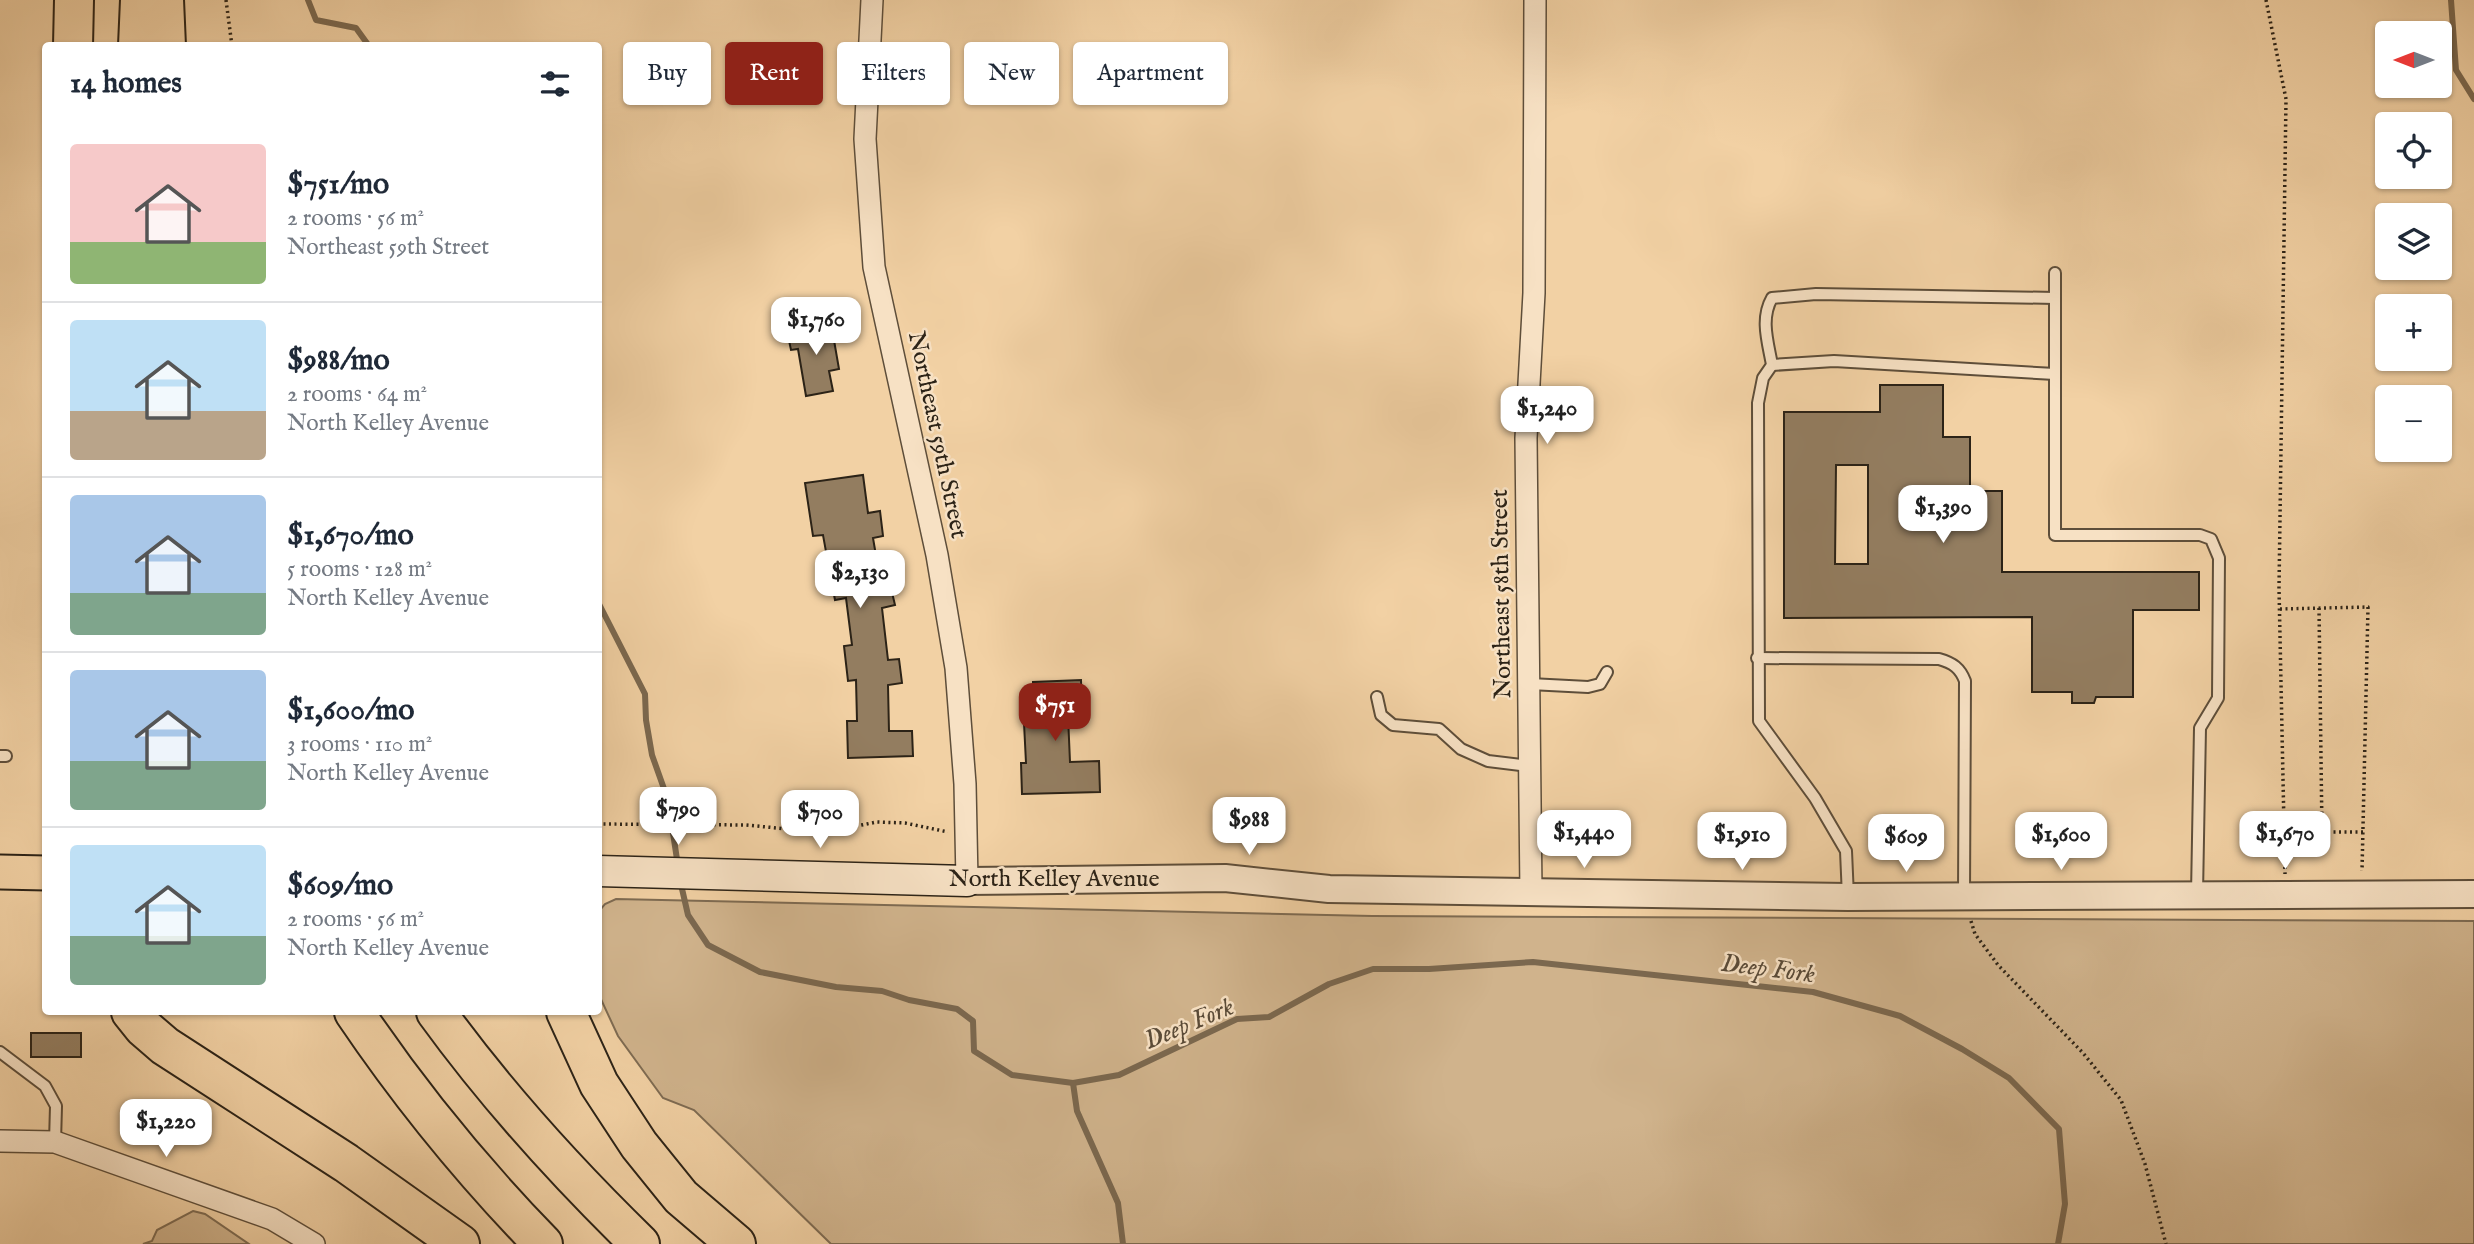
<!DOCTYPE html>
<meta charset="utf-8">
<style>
:root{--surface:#fff;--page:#f6f6f7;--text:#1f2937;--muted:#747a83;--line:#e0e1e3;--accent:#8f2418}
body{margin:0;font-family:"IM FELL English",serif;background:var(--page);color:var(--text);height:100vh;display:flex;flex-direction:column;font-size:26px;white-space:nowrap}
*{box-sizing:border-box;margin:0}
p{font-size:23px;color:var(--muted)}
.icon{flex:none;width:38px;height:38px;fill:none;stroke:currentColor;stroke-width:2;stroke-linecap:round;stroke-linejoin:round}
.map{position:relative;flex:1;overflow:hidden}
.details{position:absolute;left:42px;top:42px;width:560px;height:973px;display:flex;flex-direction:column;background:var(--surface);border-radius:7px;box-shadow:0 2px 5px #0004}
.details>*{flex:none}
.top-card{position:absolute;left:623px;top:42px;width:665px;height:63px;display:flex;gap:14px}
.needle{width:46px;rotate:270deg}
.tools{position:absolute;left:2375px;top:21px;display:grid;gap:14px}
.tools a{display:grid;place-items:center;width:77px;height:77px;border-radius:7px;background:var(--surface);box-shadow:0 2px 5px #0004;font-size:35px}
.price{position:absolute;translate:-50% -60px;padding:0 16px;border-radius:14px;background:#fff;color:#222;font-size:23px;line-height:46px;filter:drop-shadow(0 2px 4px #0008)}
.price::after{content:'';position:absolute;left:50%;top:42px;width:21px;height:16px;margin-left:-10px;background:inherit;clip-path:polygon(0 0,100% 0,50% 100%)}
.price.current{background:var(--accent);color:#fff}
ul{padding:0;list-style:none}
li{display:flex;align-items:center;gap:21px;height:175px;padding:0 28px}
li+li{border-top:2px solid var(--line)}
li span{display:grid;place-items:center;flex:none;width:196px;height:140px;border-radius:7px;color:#555}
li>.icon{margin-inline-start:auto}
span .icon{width:84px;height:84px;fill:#fffc;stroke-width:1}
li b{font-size:30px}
h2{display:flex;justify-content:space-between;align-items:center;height:84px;padding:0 28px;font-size:30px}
.tag{padding:0 24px;border-radius:7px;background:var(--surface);box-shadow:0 2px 5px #0004;font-size:24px;line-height:63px}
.tag.current{background:var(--accent);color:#fff}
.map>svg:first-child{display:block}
.green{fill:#d0b38c;stroke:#7e6b52;stroke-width:2}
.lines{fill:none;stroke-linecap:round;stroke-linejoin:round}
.stream{stroke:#7b684f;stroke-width:6}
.building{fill:#937d60;stroke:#2c2317;stroke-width:2;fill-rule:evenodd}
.service-casing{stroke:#5e4e3a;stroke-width:14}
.minor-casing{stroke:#5e4e3a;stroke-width:24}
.tertiary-casing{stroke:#5e4e3a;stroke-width:30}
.secondary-casing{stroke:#2c2317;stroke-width:33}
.primary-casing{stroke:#2c2317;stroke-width:37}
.motorway-casing{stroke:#2c2317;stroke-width:42}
.path{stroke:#2c2317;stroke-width:3.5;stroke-dasharray:2 3.5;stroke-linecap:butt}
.service{stroke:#f7e1c4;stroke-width:10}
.minor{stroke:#f7e1c4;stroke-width:21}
.tertiary{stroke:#f7e1c4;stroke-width:26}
.secondary{stroke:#f7e1c4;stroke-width:30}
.primary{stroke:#f2d1a4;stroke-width:33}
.motorway{stroke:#f2d1a4;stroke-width:38}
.labels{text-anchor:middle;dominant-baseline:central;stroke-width:5;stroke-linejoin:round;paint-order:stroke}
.street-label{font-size:24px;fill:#2c2317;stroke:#f7e1c4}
.water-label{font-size:26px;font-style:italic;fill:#5a4b38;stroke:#f7e1c4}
</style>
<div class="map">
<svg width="2474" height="1244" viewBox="0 0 2474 1244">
<rect width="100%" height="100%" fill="#f2d1a4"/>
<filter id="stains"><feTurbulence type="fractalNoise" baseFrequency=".00286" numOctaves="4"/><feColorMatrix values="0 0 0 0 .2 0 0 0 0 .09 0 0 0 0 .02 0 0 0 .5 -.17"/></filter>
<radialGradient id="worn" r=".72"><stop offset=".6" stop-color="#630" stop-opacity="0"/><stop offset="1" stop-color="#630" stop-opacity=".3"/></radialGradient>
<g class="green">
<polygon points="616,899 1372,916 2474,921 2474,1244 831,1244 694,1110 663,1098 618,1036 599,995 599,911 605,904"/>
<polygon points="193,1211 205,1214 249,1244 143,1244 152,1241 157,1230"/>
</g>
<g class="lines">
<g class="stream">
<polyline points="308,0 316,20 356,28 369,46"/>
<polyline points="2451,0 2456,70 2474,99"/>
<polyline points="598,602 645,694 646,720 652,755 668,800 678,866"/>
<polyline points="680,880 688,915 708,945 760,972 836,987 882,991 909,1000 957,1009 973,1021 974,1051 1012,1075 1073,1083 1119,1075 1237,1019 1269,1017 1329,984 1373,969 1429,969 1533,962 1813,992 1900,1016 1962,1049 2009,1078 2059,1129 2065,1204 2058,1244"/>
<polyline points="1073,1083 1077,1111 1118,1203 1123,1244"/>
</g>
</g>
<g class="building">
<polygon points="831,323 839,369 829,371 833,391 806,396 798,349 791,350 787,331"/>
<path d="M1880,385H1943V437H1970V491H2002V572H2199V610H2133V697H2096L2094,703H2072V692H2032V617L1784,618V412H1880ZM1836,465H1868V564H1835Z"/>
<polygon points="863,475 868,513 880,511 883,536 873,538 881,585 890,584 895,605 882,608 888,660 899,659 902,683 888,685 889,731 912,731 913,756 848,758 847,721 857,721 856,680 848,681 844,646 852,645 846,598 835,600 832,584 822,586 819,569 829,568 823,535 813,536 805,483"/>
<polygon points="1081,680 1082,715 1068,716 1070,762 1099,761 1100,792 1022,794 1021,763 1026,763 1024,723 1034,722 1033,682"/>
<rect x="31" y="1033" width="50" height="24"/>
</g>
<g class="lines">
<defs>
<g id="service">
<polyline points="2055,273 2055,535 2200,535 2211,539 2219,558 2218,698 2200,728 2197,894"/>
<polyline points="1772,365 1834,361 2055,374"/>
<path d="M1757,658L1939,659C1953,663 1960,668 1965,681L1964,895"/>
<polyline points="1530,684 1588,687 1600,684 1607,672"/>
<polyline points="1377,697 1381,715 1393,725 1439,729 1461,749 1488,761 1529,766"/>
<polyline points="0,756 6,756"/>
<path d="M1848,897L1846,851L1815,798L1759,721L1758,403L1763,378L1772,365C1768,342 1760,319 1772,298L1816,294L2055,298"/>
<polyline points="0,1052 45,1086 56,1106 55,1142"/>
</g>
<g id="minor">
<polyline points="872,0 865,139 874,267 937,555 956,668 965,784 967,881"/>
<polyline points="1531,893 1526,438 1534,293 1535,0"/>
<polyline points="0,1141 55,1142 272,1219 314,1244"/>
</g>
<polyline id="tertiary" points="967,881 1225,878 1329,889 1848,897 2474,894"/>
<polyline id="secondary" points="598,871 967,881"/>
<polyline id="primary" points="0,872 46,873"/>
<g id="motorway">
<polyline points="164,0 166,46"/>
<polyline points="73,46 74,0"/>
<polyline points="138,46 140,0"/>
<polyline points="131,1012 143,1027 165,1046 346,1163 460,1244"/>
<path d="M354,1012C410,1095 473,1172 543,1244"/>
<path d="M436,1012C497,1096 565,1171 640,1244"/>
<polyline points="566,1012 599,1084 639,1145 681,1197 736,1244"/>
</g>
</defs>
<use href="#service" class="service-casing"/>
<use href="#minor" class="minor-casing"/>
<use href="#tertiary" class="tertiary-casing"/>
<use href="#secondary" class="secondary-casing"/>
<use href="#primary" class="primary-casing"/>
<use href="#motorway" class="motorway-casing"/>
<g class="path">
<polyline points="226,0 232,46"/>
<polyline points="2266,0 2286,99 2279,588 2285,874"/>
<polyline points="2319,608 2322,832"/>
<polyline points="2280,609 2368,607 2362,871"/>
<polyline points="598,824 746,825 808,831 836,830 877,822 905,823 948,832"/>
<polyline points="2284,832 2363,832"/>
<polyline points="1971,921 1975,934 1998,965 2083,1053 2121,1100 2145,1164 2166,1244"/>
</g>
<use href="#service" class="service"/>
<use href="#minor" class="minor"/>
<use href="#tertiary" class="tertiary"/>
<use href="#secondary" class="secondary"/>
<use href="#primary" class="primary"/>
<use href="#motorway" class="motorway"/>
</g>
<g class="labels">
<g class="street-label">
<text transform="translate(937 435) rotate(78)">Northeast 59th Street</text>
<text transform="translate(1502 594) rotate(-91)">Northeast 58th Street</text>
<text x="1054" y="879">North Kelley Avenue</text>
</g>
<g class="water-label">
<text transform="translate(1768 969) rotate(7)">Deep Fork</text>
<text transform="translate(1189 1024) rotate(-23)">Deep Fork</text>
</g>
</g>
<rect width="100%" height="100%" filter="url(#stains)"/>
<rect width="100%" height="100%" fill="url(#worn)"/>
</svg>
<div class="tools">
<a><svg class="needle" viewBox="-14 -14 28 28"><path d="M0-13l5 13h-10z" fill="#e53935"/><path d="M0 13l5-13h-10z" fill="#747a83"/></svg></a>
<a><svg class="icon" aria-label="locate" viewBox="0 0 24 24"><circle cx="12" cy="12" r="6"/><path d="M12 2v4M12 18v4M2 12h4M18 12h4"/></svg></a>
<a><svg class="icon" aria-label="layers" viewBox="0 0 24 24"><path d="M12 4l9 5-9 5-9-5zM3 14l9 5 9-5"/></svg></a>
<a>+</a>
<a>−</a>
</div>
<b class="price" style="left:816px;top:357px">$1,760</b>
<b class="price" style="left:1547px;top:446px">$1,240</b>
<b class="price" style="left:1943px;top:545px">$1,390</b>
<b class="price" style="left:860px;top:610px">$2,130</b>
<b class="price current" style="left:1055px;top:743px">$751</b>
<b class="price" style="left:678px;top:847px">$790</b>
<b class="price" style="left:820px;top:850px">$700</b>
<b class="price" style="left:1249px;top:857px">$988</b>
<b class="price" style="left:1584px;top:870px">$1,440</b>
<b class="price" style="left:2285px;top:871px">$1,670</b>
<b class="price" style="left:1742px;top:872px">$1,910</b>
<b class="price" style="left:2061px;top:872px">$1,600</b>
<b class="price" style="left:1906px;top:874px">$609</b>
<b class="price" style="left:166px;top:1159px">$1,220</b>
<div class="top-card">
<a class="tag">Buy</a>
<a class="tag current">Rent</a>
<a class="tag">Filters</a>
<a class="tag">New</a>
<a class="tag">Apartment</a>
</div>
<section class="details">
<h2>14 homes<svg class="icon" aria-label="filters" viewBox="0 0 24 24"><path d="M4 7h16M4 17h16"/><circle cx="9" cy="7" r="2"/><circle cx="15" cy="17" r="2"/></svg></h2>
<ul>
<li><span style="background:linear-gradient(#f6c9c9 70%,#8fb573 0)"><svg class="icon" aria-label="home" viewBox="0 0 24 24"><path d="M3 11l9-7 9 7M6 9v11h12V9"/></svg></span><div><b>$751/mo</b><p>2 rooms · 56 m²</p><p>Northeast 59th Street</p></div></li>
<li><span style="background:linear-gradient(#bfe0f5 65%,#b9a48a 0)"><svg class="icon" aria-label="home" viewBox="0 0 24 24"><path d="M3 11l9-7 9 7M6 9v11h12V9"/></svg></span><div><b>$988/mo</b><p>2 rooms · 64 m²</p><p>North Kelley Avenue</p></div></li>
<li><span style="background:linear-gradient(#a9c7e8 70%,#7fa58c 0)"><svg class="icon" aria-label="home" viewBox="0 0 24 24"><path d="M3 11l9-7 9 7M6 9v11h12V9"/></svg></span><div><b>$1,670/mo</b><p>5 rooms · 128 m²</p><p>North Kelley Avenue</p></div></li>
<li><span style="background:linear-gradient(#a9c7e8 65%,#7fa58c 0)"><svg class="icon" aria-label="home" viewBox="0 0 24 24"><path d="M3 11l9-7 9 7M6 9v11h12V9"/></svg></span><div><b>$1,600/mo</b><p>3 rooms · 110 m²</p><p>North Kelley Avenue</p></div></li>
<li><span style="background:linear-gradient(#bfe0f5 65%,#7fa58c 0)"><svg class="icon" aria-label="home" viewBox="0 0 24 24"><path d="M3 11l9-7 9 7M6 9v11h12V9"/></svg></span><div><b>$609/mo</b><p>2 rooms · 56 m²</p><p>North Kelley Avenue</p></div></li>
</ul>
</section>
</div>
